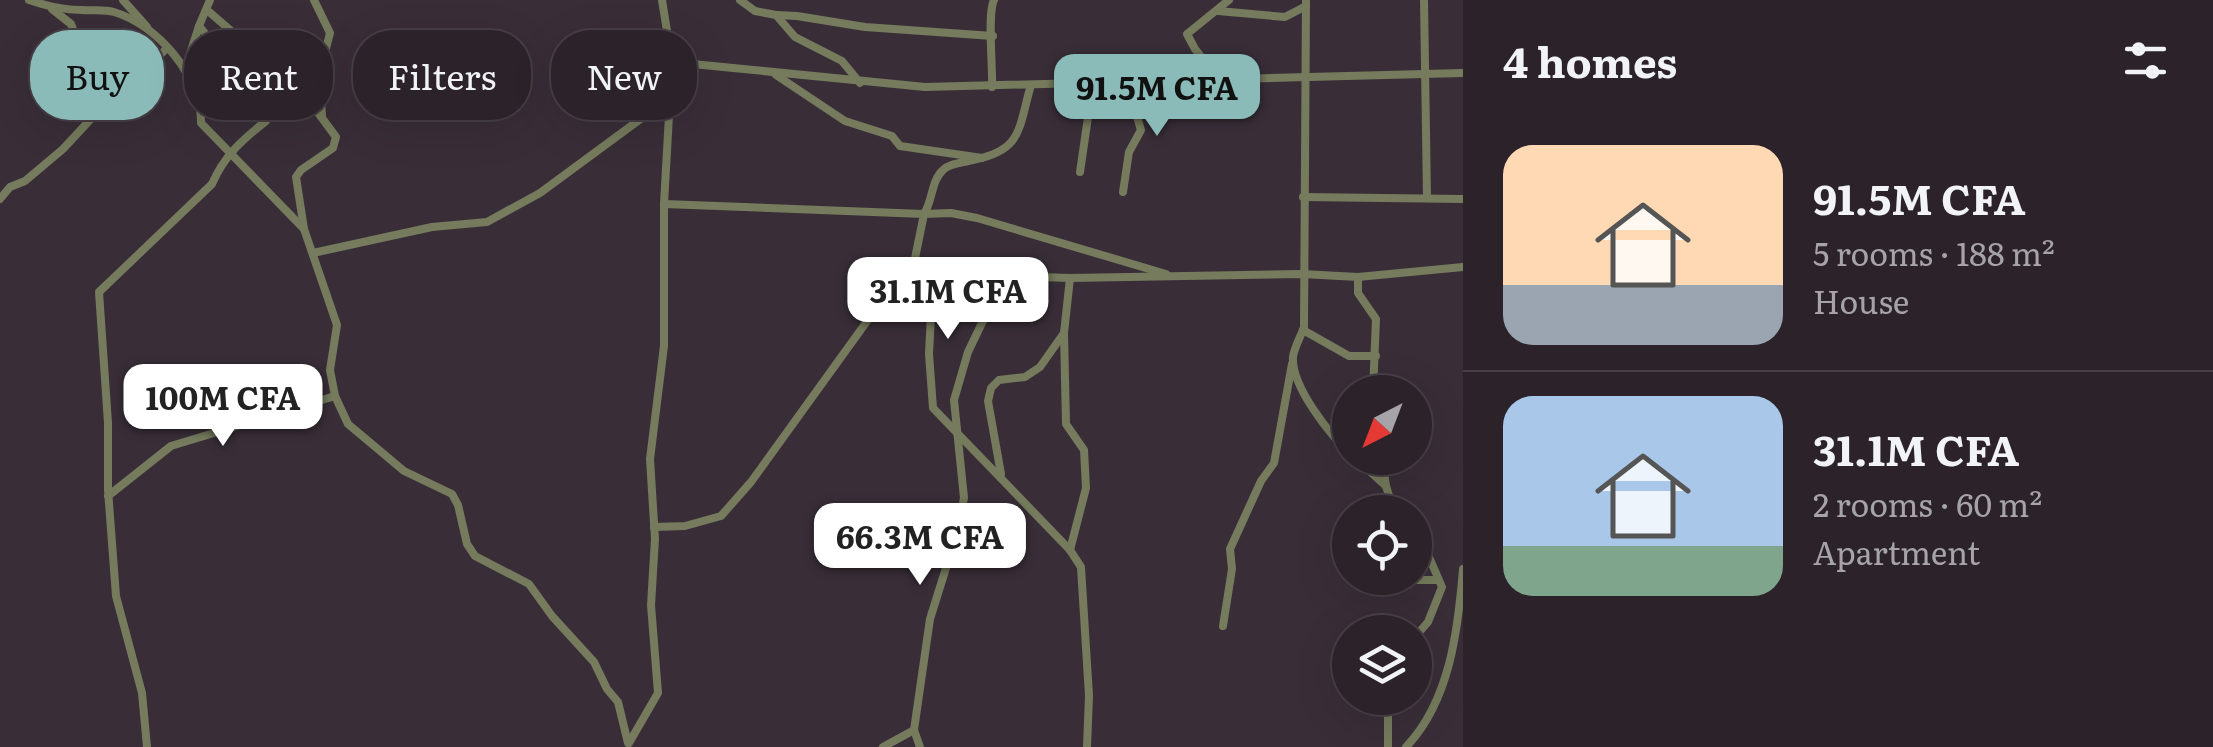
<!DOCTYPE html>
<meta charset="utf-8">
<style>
:root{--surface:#2b222a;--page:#332a32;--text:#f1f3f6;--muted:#a6a4a8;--line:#473f47;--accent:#8bbbb9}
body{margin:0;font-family:Literata,serif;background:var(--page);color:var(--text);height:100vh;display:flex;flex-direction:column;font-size:38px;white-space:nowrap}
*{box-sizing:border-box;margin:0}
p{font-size:32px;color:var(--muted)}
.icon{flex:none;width:55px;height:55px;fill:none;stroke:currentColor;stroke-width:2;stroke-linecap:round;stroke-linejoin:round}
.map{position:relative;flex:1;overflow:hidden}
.panel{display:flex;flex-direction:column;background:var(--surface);width:750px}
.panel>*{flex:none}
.guide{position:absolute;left:30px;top:30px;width:950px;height:90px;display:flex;gap:20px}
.needle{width:65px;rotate:222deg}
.fabs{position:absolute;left:1332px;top:375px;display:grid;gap:20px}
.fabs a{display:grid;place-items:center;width:100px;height:100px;border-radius:50%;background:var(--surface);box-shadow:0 10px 40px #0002,0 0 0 2px var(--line);font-size:50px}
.price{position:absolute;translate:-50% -85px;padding:0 22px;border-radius:20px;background:#fff;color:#222;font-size:32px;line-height:65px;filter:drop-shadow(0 2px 5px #0008)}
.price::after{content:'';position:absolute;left:50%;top:60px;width:30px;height:22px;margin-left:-15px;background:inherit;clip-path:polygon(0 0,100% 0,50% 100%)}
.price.selected{background:var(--accent);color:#111}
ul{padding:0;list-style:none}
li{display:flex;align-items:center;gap:30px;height:250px;padding:0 40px}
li+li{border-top:2px solid var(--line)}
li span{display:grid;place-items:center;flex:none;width:280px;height:200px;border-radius:30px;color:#555}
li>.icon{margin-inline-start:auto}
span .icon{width:120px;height:120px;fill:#fffc;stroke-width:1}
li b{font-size:42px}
h2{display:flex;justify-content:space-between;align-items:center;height:120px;padding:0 40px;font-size:42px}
.chip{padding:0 35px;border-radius:40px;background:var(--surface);box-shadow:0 10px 40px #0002,0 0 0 2px var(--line);font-size:35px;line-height:90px}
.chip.selected{background:var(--accent);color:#111}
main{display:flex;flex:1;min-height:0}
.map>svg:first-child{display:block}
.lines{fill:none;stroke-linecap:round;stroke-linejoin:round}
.minor{stroke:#757b5c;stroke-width:8}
</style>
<main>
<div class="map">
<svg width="1463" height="747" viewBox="0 0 1463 747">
<rect width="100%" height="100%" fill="#392e38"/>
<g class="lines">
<g class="minor">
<path d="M29,0C46,6 63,10 82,10C92,11 103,9 114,12C158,25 202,77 201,123L304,229L337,325L330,370L335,396L348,424L404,471L452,494L458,505L467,544L475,556L529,584L552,616L594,662L607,689L618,702L628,743"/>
<polyline points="123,0 147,27"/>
<polyline points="314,0 330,33 319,76 322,115"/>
<polyline points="740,0 755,11 776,15 795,37 842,61 860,83"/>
<path d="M1306,0L1304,327C1301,336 1294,348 1293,357C1291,386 1330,435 1350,453"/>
<polyline points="1424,0 1427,198"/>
<polyline points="52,9 71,24 102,99"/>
<polyline points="207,10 305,95 336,137 333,148 301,170 296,177 304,229"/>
<polyline points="1218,11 1285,17 1306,6"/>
<polyline points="776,15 797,16 865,27 993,36"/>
<polyline points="672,62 925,87 1463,73"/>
<polyline points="190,75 188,60 199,26"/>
<polyline points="776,75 845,121 892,136 900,146 982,158"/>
<polyline points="1219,79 1195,49 1187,34 1229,0"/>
<path d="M992,87C993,67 987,13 994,0"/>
<polyline points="1080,172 1093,83"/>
<polyline points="1123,192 1129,152 1141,130 1134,107 1136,82"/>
<polyline points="1303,197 1463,199"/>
<polyline points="0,199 10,187 25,181 63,149 89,121 102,99 133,82 167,48"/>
<polyline points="664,204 924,214 912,273 1070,278 1302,274 1358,277 1463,267"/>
<polyline points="924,214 951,213 977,218 1166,274"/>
<path d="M924,214C933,200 931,181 943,170C950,163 963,163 973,160C1023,150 1018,129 1031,85"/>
<polyline points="313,253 432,227 487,222 540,193 669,98"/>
<polyline points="1358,277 1358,293 1376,319 1373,392"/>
<polyline points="1303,330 1349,356 1376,356"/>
<polyline points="1064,333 1066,424 1084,450 1086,488 1070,550"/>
<polyline points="1355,458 1386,486"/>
<polyline points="1382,458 1386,486 1394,512"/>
<polyline points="1001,474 988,401 991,388 999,380 1025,377 1040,367 1064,333 1070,278"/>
<polyline points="108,496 171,446 335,396"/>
<polyline points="654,527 685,526 721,516 751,482 878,306 912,273 931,314 929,354 933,408 1070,550 1081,567 1089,696 1087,747"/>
<polyline points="1415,539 1429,557 1442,587 1428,622 1415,637"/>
<polyline points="1363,580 1438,580"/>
<polyline points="1223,626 1232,569 1230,549 1261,481 1274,463 1292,364"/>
<polyline points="914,730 920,747"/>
<polyline points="629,743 658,693 651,605 655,539 650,459 664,346 664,204 672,62 662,0"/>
<path d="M147,747L142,693L116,596L108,490V423L99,292L212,184C224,156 242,140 266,121L252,91L199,26L210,0"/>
<polyline points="883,747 914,730 930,619 956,536 964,498 954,400 968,352 994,298 989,276"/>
<polyline points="1388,747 1388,698"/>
<path d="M1406,747C1450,701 1458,630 1463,569"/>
</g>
</g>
</svg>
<div class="fabs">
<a><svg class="needle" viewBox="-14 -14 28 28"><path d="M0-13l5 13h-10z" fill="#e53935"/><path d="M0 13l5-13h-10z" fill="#a6a4a8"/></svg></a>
<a><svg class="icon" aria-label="locate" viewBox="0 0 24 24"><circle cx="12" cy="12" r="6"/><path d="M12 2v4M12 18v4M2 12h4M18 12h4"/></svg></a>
<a><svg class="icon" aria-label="layers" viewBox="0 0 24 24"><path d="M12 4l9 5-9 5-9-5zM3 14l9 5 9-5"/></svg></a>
</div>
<b class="price selected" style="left:1157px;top:139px">91.5M CFA</b>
<b class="price" style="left:948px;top:342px">31.1M CFA</b>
<b class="price" style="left:223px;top:449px">100M CFA</b>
<b class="price" style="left:920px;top:588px">66.3M CFA</b>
<div class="guide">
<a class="chip selected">Buy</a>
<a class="chip">Rent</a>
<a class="chip">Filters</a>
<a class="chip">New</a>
</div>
</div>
<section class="panel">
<h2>4 homes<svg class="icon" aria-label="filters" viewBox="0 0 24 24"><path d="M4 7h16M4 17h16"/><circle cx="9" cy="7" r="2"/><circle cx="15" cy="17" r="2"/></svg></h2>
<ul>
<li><span style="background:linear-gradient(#ffd9b3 70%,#9aa5b1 0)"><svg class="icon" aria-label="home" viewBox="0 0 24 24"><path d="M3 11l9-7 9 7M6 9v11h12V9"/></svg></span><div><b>91.5M CFA</b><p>5 rooms · 188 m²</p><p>House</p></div></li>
<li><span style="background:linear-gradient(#a9c7e8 75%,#7fa58c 0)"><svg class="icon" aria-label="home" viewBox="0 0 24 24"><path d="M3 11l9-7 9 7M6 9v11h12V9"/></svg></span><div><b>31.1M CFA</b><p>2 rooms · 60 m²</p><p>Apartment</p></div></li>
</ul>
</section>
</main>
